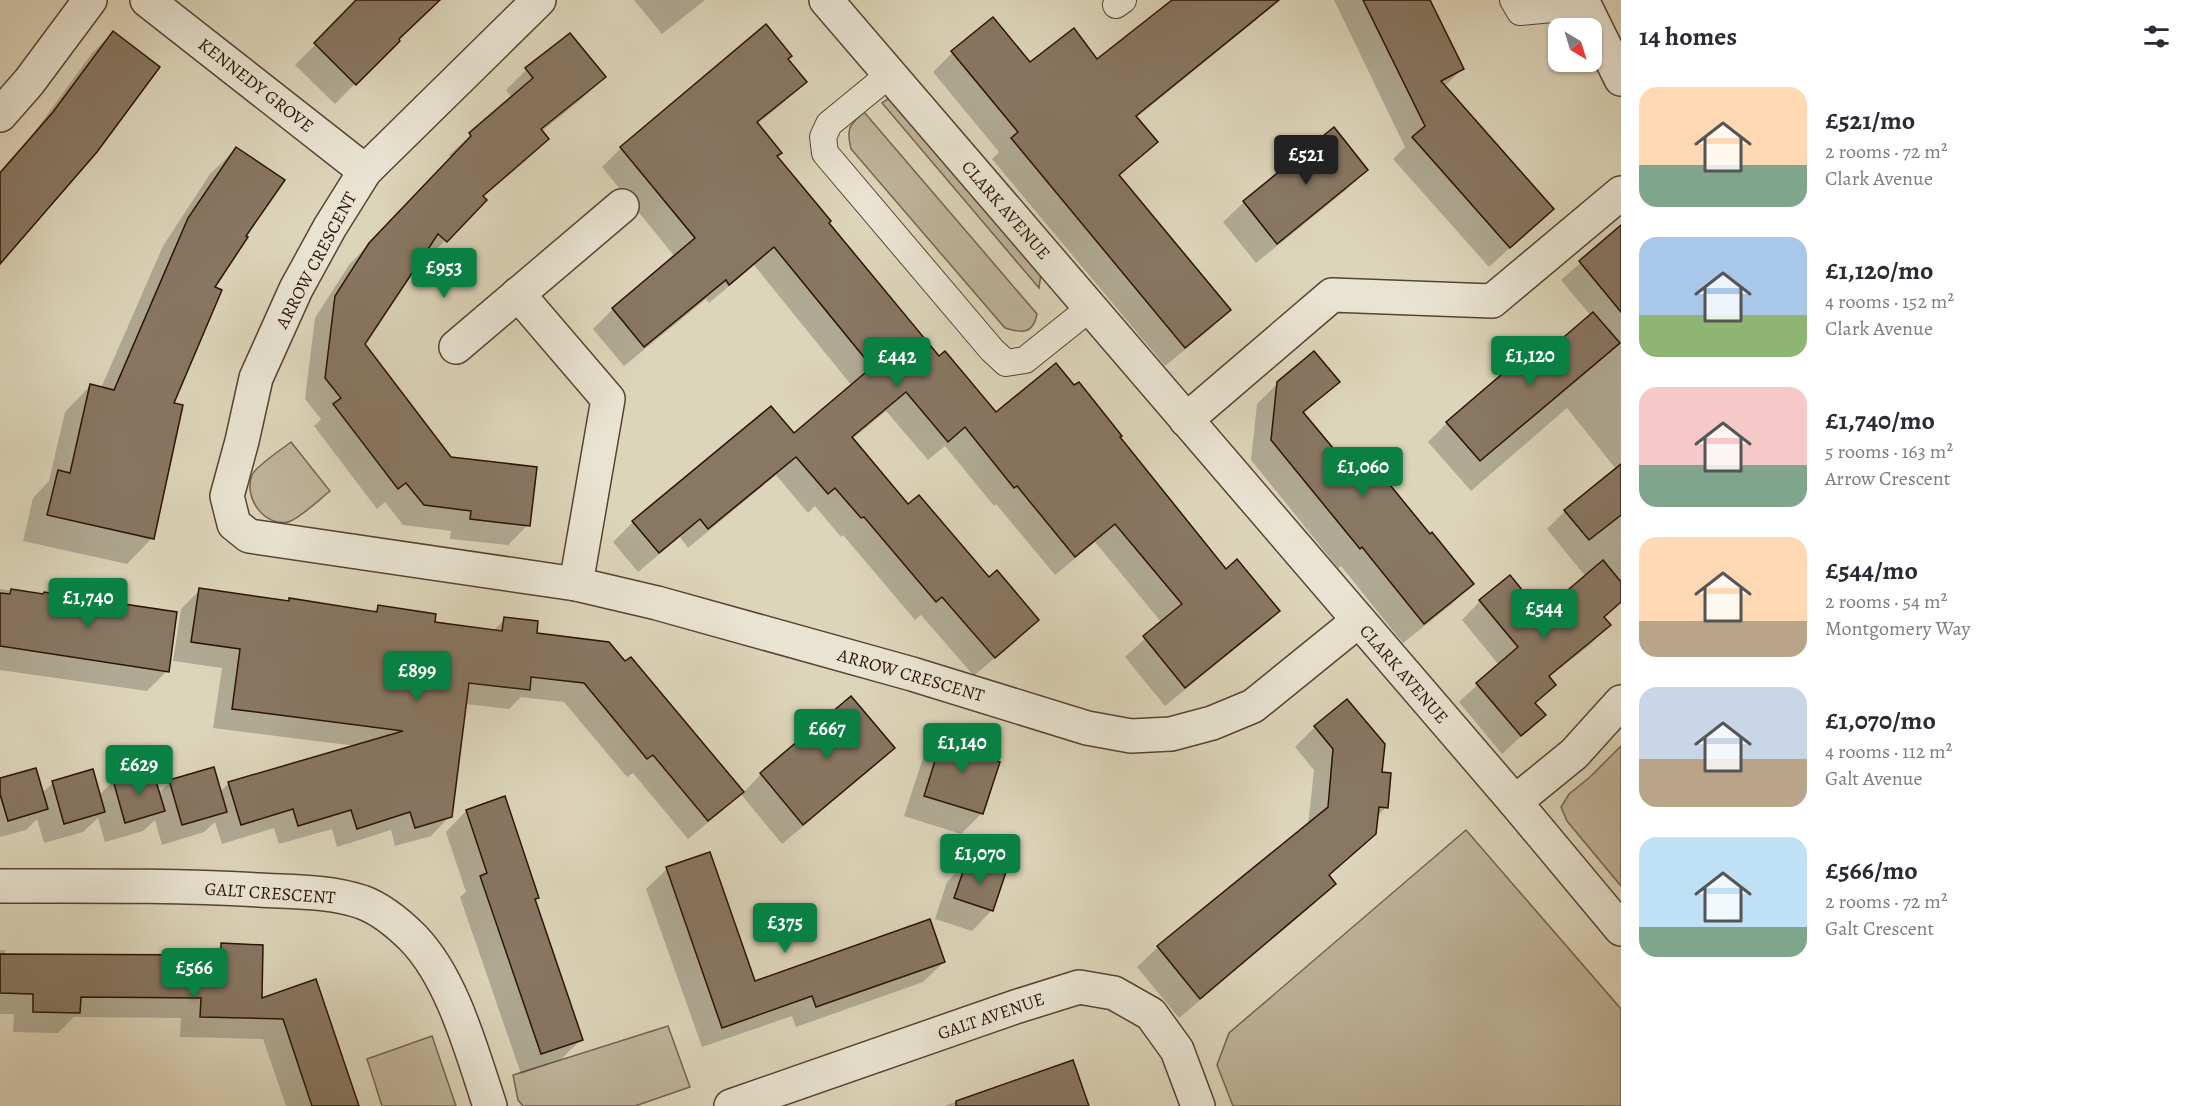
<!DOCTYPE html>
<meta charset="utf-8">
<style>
:root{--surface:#fff;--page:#f7f7f7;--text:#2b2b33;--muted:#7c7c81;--accent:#0b8043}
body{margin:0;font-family:Alegreya,serif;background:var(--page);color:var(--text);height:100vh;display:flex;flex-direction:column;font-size:22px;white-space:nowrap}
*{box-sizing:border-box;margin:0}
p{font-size:20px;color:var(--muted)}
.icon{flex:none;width:33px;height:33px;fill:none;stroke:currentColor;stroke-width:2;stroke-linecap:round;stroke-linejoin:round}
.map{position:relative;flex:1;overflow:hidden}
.drawer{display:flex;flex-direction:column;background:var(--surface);width:570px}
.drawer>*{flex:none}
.needle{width:39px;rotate:142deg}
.buttons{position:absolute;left:1548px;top:18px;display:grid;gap:12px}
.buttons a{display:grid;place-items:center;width:54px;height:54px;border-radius:12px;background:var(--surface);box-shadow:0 2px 4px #0004;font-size:30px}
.price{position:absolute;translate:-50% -51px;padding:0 14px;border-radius:6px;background:var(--accent);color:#fff;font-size:20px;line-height:39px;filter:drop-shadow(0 2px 3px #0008)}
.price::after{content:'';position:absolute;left:50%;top:36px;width:18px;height:14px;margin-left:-9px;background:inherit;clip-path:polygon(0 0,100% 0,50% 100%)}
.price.selected{background:#222;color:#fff}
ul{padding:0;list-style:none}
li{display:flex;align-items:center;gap:18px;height:150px;padding:0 18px}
li span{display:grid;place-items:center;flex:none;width:168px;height:120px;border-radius:18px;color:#555}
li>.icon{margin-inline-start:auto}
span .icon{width:72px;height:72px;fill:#fffc;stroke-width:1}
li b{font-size:26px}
h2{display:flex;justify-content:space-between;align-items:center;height:72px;padding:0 18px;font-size:26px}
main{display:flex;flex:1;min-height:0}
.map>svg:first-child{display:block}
.green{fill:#bfb49b;stroke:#766350;stroke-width:1.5}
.shadow{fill:#0003}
.building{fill:#887763;stroke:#2c1204;stroke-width:1.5}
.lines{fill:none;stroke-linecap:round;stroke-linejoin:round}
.service-casing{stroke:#584332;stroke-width:28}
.minor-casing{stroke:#584332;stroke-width:36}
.service{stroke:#e9e4d2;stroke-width:26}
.minor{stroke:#e9e4d2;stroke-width:33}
.labels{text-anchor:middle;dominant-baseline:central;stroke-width:4.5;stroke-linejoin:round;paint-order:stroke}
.street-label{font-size:18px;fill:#2c1204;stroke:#e9e4d2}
</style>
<main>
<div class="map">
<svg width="1621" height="1106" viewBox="0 0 1621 1106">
<rect width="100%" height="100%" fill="#ddd5ba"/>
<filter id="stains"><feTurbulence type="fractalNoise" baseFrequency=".00333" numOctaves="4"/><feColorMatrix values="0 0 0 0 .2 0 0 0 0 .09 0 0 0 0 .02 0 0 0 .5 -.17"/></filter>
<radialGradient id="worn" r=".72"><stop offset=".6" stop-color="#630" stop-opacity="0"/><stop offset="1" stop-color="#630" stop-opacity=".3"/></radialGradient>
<g class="green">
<polygon points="888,99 912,116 1042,266 1039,288 882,103"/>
<path d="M864,112L1037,314C1033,335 1021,333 1005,328L851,149C846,129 849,125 864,112Z"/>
<path d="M291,442L330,491C321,498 298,520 288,522C264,527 243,497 252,475C256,466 282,449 291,442Z"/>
<polygon points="1621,746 1621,886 1567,821 1561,807 1569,794 1590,777"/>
<polygon points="1466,830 1621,1009 1621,1106 1233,1106 1217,1065 1229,1033"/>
<polygon points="668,1026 690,1087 635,1106 523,1106 518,1100 513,1075"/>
<polygon points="432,1036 456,1106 382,1106 367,1059"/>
</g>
<g class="shadow">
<polygon points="360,0 437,0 335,104 295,65"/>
<polygon points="634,0 705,0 662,34"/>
<polygon points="1174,0 1273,0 1274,2 1255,21 1136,118 1156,142 1119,176 1229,309 1210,329 1165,366 992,159 999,152 933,72 952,53 992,19 1030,64 1086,74"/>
<polygon points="1334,0 1428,0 1462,69 1444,87 1552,209 1489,267 1393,159 1405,147"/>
<polygon points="113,33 0,262 0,171 33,134 92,53"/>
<polygon points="787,59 805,81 785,101 757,124 776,157 827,223 939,358 996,414 1118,438 1225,571 1278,611 1258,630 1165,706 1125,657 1162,623 1095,542 1055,575 996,504 994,506 945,446 928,460 886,411 852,439 908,506 1037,620 974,676 921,615 915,620 843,535 841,537 815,506 808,513 776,475 688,548 680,537 638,572 613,542 633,522 771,408 794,435 852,386 754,265 709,303 706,299 624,366 593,329 613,309 675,257 602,167 621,148"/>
<polygon points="526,70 604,77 584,97 541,132 547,139 482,197 485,200 425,261 421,257 363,344 451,458 528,525 508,545 450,539 451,531 403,525 385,502 377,509 314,426 321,419 305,399 315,318 349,265 451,157 449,155 512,98 506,90"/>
<polygon points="236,149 213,288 172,404 152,538 127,564 23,541 33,498 49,481 65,412 90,386 101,388 163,246 210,174"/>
<polygon points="1366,170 1346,190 1256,263 1223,222 1244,202"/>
<polygon points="1621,227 1621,602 1603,618 1609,625 1591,644 1548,678 1554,685 1534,704 1544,715 1502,754 1459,702 1499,665 1462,620 1480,601 1540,615 1586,577 1547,529 1565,511 1616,469 1567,408 1471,491 1428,442 1447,423 1536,347 1543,356 1591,316 1561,280"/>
<polygon points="1338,382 1303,414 1348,468 1429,536 1472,584 1452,604 1403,643 1341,566 1338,568 1251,460 1257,404 1278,383"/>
<polygon points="0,589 42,595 167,671 147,691 0,670"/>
<polygon points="200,590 288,602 290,600 372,613 378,607 433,624 492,632 505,619 535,635 743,793 761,774 893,748 872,768 782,844 740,793 722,811 688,839 633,773 627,777 564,702 521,697 509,709 465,704 450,816 431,836 395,846 391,830 337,847 332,829 279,844 274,828 222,844 215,822 204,832 162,845 155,820 143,831 105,842 98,818 83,832 44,843 37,819 26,830 0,837 0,780 42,793 53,783 99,795 114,781 159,793 170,782 219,793 229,783 356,746 213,728 222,668 173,661 181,609"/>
<polygon points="1315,727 1381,773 1386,807 1377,817 1375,833 1328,876 1334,884 1314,904 1179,1018 1137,967 1158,947 1308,825 1314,770 1295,747"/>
<polygon points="945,731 972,754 981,814 961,834 904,816 925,752"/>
<polygon points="466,811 538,897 534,901 581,1040 560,1060 521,1074 460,897 466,892 446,832"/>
<polygon points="967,861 992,910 972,931 935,919 947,882"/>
<polygon points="667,869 754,983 944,962 923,982 796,1027 792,1016 702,1047 646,889"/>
<polygon points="222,945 260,1000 315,981 357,1106 286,1106 263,1039 180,1037 181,1018 74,1017 58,1033 13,1032 14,1014 0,1014 0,950 5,950 5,955 210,957"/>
<polygon points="1072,1061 1083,1106 944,1106"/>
</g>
<g class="building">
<polygon points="356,0 440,0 399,39 400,41 356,85 314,43"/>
<polygon points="1172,0 1279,0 1136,116 1158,142 1119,175 1231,310 1185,348 1011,138 1018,132 951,51 993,17 1030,62 1074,28 1097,59"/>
<polygon points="1363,0 1430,0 1464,69 1441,81 1554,209 1510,248 1412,137 1425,126"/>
<polygon points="766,24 792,56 788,59 807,82 757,122 782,153 777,156 831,221 829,223 939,356 945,351 996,412 1056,363 1074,385 1079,382 1122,436 1120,437 1226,569 1237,559 1280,611 1185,688 1143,636 1182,604 1115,524 1075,557 1017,486 1014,488 965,427 948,442 906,392 852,437 908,504 919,495 989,577 997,570 1039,620 995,658 942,597 936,602 864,517 861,518 835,488 828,494 796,457 708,529 700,519 659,553 632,521 771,406 794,433 872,367 774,247 729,285 726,280 644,347 612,308 695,238 620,147"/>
<polygon points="113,31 160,67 97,152 0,264 0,173 53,112"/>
<polygon points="570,33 606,77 541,129 549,139 483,196 487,200 447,242 438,234 365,344 451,457 537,467 530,526 470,519 471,511 424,505 406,483 398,489 333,404 341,398 325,378 335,296 369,243 471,136 469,133 533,78 525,68"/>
<polygon points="1334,127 1368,170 1277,244 1243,201"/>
<polygon points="236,147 285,180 246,236 248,237 215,287 222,290 174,403 183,405 154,539 47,515 58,470 70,473 90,384 114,390 188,218"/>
<polygon points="1621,225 1621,312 1579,261"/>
<polygon points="1593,312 1620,343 1480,461 1446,422 1536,345 1544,354"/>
<polygon points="1314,351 1340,382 1303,412 1348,466 1364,453 1430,534 1432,532 1474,584 1424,624 1362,547 1360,549 1271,440 1277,382"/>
<polygon points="1621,464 1621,515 1589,540 1564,510"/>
<polygon points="1603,560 1621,582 1621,602 1604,617 1611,625 1549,676 1556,685 1535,703 1546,715 1521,736 1476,683 1518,647 1479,600 1510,575 1541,613"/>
<polygon points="199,588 289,601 289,598 377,612 378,605 436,614 435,622 502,631 504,617 538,621 537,633 609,642 625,661 631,657 744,792 708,821 653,755 647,759 584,683 531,677 530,690 469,683 452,817 415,828 410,812 357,829 351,810 298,826 293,809 241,825 228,782 403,731 232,709 240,649 191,642"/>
<polygon points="11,589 43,594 44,592 177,612 169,672 0,646 0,593 10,594"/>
<polygon points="851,696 895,748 803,825 760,773"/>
<polygon points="1347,699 1385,744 1382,772 1391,773 1388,808 1379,807 1376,834 1329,875 1336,884 1200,999 1157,946 1328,807 1333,749 1314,726"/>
<polygon points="945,729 978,740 973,753 1000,762 983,814 924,796"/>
<polygon points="214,767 227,812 182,825 169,780"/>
<polygon points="36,768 48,809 8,821 0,794 0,778"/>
<polygon points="152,768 165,811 125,823 113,780"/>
<polygon points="93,769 105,812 64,824 52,781"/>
<polygon points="505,796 539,898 535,899 583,1040 541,1054 480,876 487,873 466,810"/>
<polygon points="710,852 755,981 930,919 945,962 816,1007 812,996 722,1028 666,867"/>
<polygon points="967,860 1006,872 993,911 954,898"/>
<polygon points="221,943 263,945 262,998 316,979 359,1106 312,1106 283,1019 200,1017 201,998 81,997 80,1013 33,1012 33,994 0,993 0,954 221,955"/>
<polygon points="1073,1060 1089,1106 956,1106 956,1101"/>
</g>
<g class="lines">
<defs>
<g id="service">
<polyline points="1513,0 1520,12 1585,6"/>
<polyline points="1116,5 1123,0"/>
<polyline points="890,74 829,124 823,137 825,153 992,350 1006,363 1025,360 1090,308"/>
</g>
<g id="minor">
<polyline points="147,0 365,171"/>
<polyline points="539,0 365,171 330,227 296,289 256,378 242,441 227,496 234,524 249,536 576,584 657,603 912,674 1087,728 1131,736 1171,734 1212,723 1253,706 1358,621"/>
<polyline points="826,0 1515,802 1621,929"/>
<polyline points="1582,0 1621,79"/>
<polyline points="0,115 29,82 90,0"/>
<polyline points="518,294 608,399 576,584"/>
<polyline points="456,347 622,206"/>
<polyline points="1186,420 1332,295 1492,301 1621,193"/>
<polyline points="1515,802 1574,754 1621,702"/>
<path d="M0,886C86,886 173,885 259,890C293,892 329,891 362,902C381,909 399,924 413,938C453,979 472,1053 490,1106"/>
<polyline points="731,1106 1015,1007 1079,987 1114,993 1151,1014 1177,1050 1198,1106"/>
</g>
</defs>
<use href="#service" class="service-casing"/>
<use href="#minor" class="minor-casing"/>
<use href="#service" class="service"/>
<use href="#minor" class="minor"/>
</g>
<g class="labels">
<g class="street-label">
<text transform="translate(256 85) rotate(38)">KENNEDY GROVE</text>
<text transform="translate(1006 210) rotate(49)">CLARK AVENUE</text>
<text transform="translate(316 260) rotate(-62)">ARROW CRESCENT</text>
<text transform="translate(1404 674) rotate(49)">CLARK AVENUE</text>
<text transform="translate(911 675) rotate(16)">ARROW CRESCENT</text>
<text transform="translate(270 893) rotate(4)">GALT CRESCENT</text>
<text transform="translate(991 1016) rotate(-19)">GALT AVENUE</text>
</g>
</g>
<rect width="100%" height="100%" filter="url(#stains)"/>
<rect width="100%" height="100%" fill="url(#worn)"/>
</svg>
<div class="buttons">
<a><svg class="needle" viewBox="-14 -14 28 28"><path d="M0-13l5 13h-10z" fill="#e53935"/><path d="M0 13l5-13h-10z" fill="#7c7c81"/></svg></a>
</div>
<b class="price selected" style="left:1306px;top:186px">£521</b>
<b class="price" style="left:444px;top:299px">£953</b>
<b class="price" style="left:1530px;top:387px">£1,120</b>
<b class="price" style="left:897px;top:388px">£442</b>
<b class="price" style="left:1363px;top:498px">£1,060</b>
<b class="price" style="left:88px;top:629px">£1,740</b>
<b class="price" style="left:1544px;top:640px">£544</b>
<b class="price" style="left:417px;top:702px">£899</b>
<b class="price" style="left:827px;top:760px">£667</b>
<b class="price" style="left:962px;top:774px">£1,140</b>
<b class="price" style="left:139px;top:796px">£629</b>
<b class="price" style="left:980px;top:885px">£1,070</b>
<b class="price" style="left:785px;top:954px">£375</b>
<b class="price" style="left:194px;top:999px">£566</b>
</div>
<section class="drawer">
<h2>14 homes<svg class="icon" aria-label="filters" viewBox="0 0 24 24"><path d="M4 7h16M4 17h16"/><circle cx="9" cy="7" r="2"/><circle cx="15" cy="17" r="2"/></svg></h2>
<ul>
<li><span style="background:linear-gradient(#ffd9b3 65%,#7fa58c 0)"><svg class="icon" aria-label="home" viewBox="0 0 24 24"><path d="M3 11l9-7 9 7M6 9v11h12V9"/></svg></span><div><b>£521/mo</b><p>2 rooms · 72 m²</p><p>Clark Avenue</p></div></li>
<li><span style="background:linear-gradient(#a9c7e8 65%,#8fb573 0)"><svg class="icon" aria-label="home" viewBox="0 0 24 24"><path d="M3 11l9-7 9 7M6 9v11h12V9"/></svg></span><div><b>£1,120/mo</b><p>4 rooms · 152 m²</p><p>Clark Avenue</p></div></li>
<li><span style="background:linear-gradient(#f6c9c9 65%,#7fa58c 0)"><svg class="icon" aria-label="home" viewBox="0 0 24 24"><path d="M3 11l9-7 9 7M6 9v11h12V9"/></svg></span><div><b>£1,740/mo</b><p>5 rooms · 163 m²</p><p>Arrow Crescent</p></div></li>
<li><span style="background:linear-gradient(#ffd9b3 70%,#b9a48a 0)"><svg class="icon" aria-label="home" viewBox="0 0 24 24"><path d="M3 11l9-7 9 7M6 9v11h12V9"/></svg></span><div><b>£544/mo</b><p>2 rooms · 54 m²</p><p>Montgomery Way</p></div></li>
<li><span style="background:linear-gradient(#c9d6e8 60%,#b9a48a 0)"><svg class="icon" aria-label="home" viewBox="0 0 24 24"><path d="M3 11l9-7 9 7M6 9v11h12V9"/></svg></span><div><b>£1,070/mo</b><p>4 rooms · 112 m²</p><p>Galt Avenue</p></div></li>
<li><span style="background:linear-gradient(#bfe0f5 75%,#7fa58c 0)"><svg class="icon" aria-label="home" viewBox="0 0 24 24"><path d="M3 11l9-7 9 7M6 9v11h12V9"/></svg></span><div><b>£566/mo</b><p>2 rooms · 72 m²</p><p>Galt Crescent</p></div></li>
</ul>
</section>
</main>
